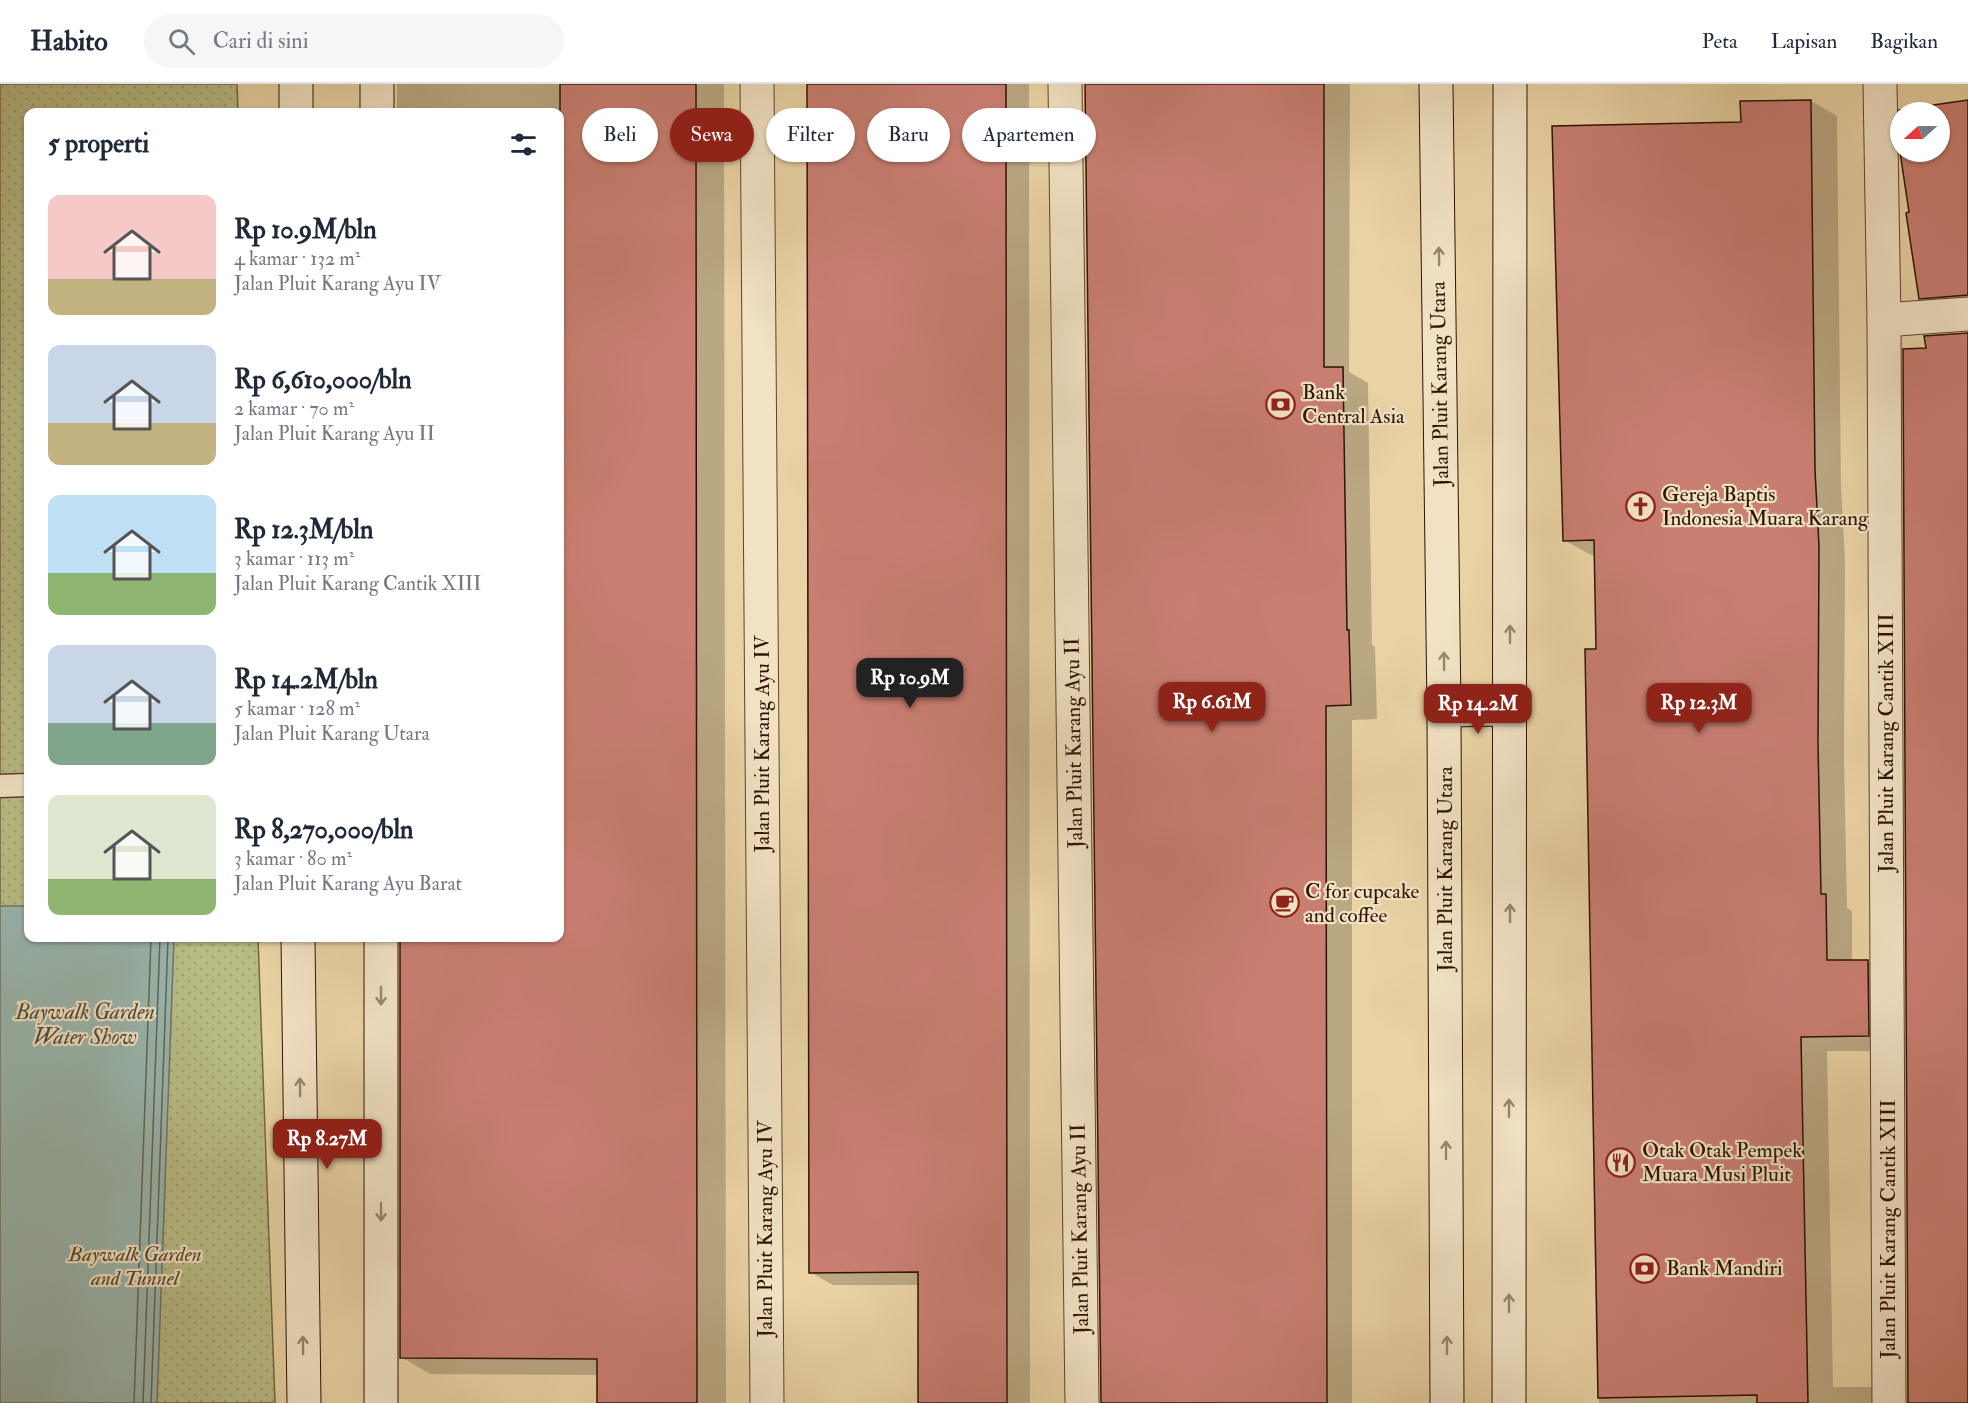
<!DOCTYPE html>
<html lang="id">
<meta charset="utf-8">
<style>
:root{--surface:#fff;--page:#f6f6f7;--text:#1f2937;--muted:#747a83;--line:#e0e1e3;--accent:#8f2418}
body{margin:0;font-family:"IM FELL Double Pica",serif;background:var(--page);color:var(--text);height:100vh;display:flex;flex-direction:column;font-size:22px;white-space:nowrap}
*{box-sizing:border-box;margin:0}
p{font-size:20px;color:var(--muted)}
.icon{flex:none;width:33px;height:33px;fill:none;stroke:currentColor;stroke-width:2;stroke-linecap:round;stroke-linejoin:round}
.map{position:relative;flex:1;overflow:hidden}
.panel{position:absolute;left:24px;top:24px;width:540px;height:834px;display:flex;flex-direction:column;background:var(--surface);border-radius:12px;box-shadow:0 2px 4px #0004}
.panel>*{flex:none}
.guide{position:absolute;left:582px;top:24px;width:570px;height:54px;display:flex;gap:12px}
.needle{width:39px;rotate:249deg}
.buttons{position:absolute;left:1890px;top:18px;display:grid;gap:12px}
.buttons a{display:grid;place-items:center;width:60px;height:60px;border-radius:50%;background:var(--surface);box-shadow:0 2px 4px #0004;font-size:30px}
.price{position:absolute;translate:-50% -51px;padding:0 14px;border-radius:12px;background:var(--accent);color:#fff;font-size:20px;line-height:39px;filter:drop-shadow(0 2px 3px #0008)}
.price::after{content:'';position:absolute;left:50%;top:36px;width:18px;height:14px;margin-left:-9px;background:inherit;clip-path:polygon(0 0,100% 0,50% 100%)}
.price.on{background:#222;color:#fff}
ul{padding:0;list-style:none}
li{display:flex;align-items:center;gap:18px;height:150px;padding:0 24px}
li span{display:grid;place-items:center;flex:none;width:168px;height:120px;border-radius:12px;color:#555}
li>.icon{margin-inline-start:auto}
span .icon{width:72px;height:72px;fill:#fffc;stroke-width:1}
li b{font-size:26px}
h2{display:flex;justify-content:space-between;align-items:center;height:72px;padding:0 24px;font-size:26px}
.pill{padding:0 21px;border-radius:27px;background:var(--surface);box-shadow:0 2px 4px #0004;font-size:21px;line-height:54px}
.pill.on{background:var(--accent);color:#fff}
header{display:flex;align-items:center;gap:36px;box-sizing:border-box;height:84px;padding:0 30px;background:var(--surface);border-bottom:2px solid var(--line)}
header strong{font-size:28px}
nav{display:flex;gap:33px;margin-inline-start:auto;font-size:21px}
.search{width:420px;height:54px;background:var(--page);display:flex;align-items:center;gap:15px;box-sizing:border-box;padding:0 21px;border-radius:33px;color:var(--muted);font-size:22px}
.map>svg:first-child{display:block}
.grass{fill:url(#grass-dots);stroke:#736844;stroke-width:1.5}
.water{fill:#99b6ae;stroke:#6e7569;stroke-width:1.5}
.shadow{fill:#0003}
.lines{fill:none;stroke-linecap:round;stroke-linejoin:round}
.shore{stroke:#646458;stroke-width:1.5}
.building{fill:#c97e72;stroke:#2e1302;stroke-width:1.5;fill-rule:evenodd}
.lane-casing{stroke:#5d432a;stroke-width:25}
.street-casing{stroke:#5d432a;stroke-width:35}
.secondary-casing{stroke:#2e1302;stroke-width:35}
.lane{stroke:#f1e2c4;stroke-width:22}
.street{stroke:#f1e2c4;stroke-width:33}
.secondary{stroke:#f1e2c4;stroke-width:33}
.oneway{stroke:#99856d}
.labels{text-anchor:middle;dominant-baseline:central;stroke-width:4.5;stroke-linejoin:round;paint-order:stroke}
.street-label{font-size:21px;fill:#2e1302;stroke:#f1e2c4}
.poi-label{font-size:21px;fill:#2e1302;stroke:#f1e2c4;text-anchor:start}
.park-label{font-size:21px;font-style:italic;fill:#574629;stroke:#f1e2c4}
.water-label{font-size:22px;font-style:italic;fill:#534c3e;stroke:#f1e2c4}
</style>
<header>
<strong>Habito</strong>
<div class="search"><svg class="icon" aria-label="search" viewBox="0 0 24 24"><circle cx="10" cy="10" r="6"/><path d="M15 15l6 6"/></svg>Cari di sini</div>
<nav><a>Peta</a><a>Lapisan</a><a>Bagikan</a></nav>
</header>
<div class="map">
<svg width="1968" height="1319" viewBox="0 0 1968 1319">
<defs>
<pattern id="grass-dots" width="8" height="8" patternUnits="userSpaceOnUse" patternTransform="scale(1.5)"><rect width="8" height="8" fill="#b8bc85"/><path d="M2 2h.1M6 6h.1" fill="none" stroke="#9ea171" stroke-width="1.8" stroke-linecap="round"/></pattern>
</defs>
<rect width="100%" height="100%" fill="#e9d3a4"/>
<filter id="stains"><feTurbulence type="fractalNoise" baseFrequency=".00333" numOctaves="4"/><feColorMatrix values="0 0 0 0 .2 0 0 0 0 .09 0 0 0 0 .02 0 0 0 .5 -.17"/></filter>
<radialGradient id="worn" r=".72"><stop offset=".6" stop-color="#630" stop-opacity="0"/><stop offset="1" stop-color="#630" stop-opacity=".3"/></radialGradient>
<polygon class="grass" points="0,0 237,0 238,28 28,28 28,854 258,854 275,1319 0,1319"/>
<polygon class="water" points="0,822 28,822 28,854 174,854 157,1319 0,1319"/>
<g class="shadow">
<polygon points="397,0 724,0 726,1319 599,1319 599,1291 430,1290 401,1273 401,854 560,854 560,28 397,28"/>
<polygon points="809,0 1029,0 1030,1319 919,1319 920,1201 833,1201 810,1188"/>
<polygon points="1087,0 1350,0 1349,288 1368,299 1372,561 1375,563 1377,635 1352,636 1352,1319 1102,1319"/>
<polygon points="1811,17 1837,32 1841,402 1845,478 1844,674 1847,824 1852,827 1852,878 1868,878 1894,893 1895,967 1827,967 1833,1303 1870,1303 1896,1319 1599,1319 1587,567 1598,566 1596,471 1591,471 1564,456 1742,40"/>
<polygon points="1968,17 1968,228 1946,229 1920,214 1901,68 1940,68 1940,28 1901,28"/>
</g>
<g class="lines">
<g class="shore">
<polyline points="134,1319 151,854"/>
<polyline points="143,1319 160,854"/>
<polyline points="151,1319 168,854"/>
</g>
</g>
<g class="building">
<polygon points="560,0 696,0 697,1319 597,1319 597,1275 400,1274 400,854 560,854"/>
<polygon points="807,0 1006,0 1007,1319 918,1319 918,1188 809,1189"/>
<polygon points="1085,0 1324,0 1324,283 1343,283 1347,546 1349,546 1351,621 1326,622 1327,1319 1101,1319"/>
<polygon points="1811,16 1815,386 1819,462 1818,658 1821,810 1826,810 1827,876 1868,876 1869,952 1801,953 1808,1319 1757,1319 1757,1311 1598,1314 1585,565 1596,565 1594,456 1563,457 1552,42 1741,38 1740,17"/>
<path d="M1968,16V211L1919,215L1906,129L1909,128L1900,68L1899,26ZM1900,28H1940V68H1900Z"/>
<polygon points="1968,249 1968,1319 1908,1319 1903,265 1926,264 1924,252"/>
</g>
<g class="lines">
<defs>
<polyline id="lane" points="0,702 28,701"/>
<g id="street">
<polyline points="757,0 767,1319"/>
<polyline points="1065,0 1082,1319"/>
<polyline points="1880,0 1884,236 1889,1319"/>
<polyline points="1884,236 1968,230"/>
</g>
<g id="secondary">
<polyline points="296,0 296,28"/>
<polyline points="377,0 377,28"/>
<polyline points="1436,0 1444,626 1447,1319"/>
<polyline points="1444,626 1510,625"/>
<polyline points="298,854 304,1319"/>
<polyline points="381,854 381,1319"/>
<polyline points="1509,1319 1510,0"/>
</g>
</defs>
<use href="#lane" class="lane-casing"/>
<use href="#street" class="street-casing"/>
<use href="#secondary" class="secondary-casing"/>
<use href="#lane" class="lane"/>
<use href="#street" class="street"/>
<use href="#secondary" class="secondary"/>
</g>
<defs><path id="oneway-shaft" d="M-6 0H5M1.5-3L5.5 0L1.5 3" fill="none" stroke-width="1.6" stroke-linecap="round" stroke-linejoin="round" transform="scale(1.5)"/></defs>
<g class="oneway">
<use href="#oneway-shaft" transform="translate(1439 172) rotate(-91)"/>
<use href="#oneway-shaft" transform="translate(1510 550) rotate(-90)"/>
<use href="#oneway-shaft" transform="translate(1444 577) rotate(-91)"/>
<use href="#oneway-shaft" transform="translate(1510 829) rotate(-90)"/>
<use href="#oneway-shaft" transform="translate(381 912) rotate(90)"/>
<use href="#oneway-shaft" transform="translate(300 1003) rotate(-91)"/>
<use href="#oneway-shaft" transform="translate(1509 1024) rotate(-90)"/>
<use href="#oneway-shaft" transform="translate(1446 1066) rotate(-90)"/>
<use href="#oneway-shaft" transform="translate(381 1128) rotate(90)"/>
<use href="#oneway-shaft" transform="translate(1509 1219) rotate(-90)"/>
<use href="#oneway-shaft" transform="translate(303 1261) rotate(-91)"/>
<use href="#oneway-shaft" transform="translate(1447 1261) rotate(-90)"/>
</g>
<defs>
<symbol id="bank-ring" viewBox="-11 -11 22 22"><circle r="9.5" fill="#f1e2c4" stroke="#8f2418" stroke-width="1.5"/><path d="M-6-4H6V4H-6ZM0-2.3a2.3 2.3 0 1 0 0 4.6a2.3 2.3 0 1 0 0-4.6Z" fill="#8f2418"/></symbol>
<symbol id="church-ring" viewBox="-11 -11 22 22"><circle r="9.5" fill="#f1e2c4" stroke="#8f2418" stroke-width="1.5"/><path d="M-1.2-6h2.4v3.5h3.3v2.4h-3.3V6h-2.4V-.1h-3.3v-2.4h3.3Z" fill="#8f2418"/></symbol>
<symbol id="cafe-ring" viewBox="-11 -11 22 22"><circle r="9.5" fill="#f1e2c4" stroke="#8f2418" stroke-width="1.5"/><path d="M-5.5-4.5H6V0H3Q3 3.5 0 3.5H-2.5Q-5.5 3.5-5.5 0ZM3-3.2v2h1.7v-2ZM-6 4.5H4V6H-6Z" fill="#8f2418"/></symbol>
<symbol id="restaurant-ring" viewBox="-11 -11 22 22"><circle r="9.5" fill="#f1e2c4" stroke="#8f2418" stroke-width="1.5"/><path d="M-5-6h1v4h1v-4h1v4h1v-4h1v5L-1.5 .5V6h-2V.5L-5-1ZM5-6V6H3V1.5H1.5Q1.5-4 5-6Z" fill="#8f2418"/></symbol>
</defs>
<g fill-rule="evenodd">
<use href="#bank-ring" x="1264" y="304" width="33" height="33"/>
<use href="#church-ring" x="1624" y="406" width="33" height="33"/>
<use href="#cafe-ring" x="1268" y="802" width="33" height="33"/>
<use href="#restaurant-ring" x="1604" y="1062" width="33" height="33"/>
<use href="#bank-ring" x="1628" y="1168" width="33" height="33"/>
</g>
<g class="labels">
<g class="street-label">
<text transform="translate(1440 300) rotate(-91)">Jalan Pluit Karang Utara</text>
<text transform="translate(1074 659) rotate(-91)">Jalan Pluit Karang Ayu II</text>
<text transform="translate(1886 659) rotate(-90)">Jalan Pluit Karang Cantik XIII</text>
<text transform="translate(762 660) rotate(-90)">Jalan Pluit Karang Ayu IV</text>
<text transform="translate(1445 785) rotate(-90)">Jalan Pluit Karang Utara</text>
<text transform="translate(765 1145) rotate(-90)">Jalan Pluit Karang Ayu IV</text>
<text transform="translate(1080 1145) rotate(-91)">Jalan Pluit Karang Ayu II</text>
<text transform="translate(1888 1145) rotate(-90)">Jalan Pluit Karang Cantik XIII</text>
</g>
<g class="poi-label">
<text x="1302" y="308">Bank<tspan x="1302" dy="24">Central Asia</tspan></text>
<text x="1662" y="410">Gereja Baptis<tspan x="1662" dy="24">Indonesia Muara Karang</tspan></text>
<text x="1305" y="807">C for cupcake<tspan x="1305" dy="24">and coffee</tspan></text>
<text x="1642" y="1066">Otak Otak Pempek<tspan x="1642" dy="24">Muara Musi Pluit</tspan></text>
<text x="1666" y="1184">Bank Mandiri</text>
</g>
<g class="park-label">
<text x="135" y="1170">Baywalk Garden<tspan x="135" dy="24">and Tunnel</tspan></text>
</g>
<g class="water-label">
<text x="85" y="928">Baywalk Garden<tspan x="85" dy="25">Water Show</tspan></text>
</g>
</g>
<rect width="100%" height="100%" filter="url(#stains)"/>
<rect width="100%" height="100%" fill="url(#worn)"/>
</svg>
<div class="buttons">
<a><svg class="needle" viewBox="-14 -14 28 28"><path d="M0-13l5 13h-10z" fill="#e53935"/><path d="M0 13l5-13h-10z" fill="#747a83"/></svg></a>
</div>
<b class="price on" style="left:910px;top:625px">Rp 10.9M</b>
<b class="price" style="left:1212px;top:649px">Rp 6.61M</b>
<b class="price" style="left:1699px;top:650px">Rp 12.3M</b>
<b class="price" style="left:1478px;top:651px">Rp 14.2M</b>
<b class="price" style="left:327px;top:1086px">Rp 8.27M</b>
<div class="guide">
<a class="pill">Beli</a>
<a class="pill on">Sewa</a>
<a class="pill">Filter</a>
<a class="pill">Baru</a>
<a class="pill">Apartemen</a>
</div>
<section class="panel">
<h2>5 properti<svg class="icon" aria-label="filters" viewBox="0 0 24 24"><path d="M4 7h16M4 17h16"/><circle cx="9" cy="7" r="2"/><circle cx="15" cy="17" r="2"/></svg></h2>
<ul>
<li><span style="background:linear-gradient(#f6c9c9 70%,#c2b280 0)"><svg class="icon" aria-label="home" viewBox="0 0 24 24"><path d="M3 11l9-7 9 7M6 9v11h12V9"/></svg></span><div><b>Rp 10.9M/bln</b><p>4 kamar · 132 m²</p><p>Jalan Pluit Karang Ayu IV</p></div></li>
<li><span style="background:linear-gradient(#c9d6e8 65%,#c2b280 0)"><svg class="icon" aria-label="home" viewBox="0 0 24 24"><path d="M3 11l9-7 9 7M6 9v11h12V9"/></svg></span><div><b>Rp 6,610,000/bln</b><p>2 kamar · 70 m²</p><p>Jalan Pluit Karang Ayu II</p></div></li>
<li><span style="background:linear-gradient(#bfe0f5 65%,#8fb573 0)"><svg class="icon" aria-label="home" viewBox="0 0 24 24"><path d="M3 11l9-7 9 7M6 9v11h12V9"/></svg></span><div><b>Rp 12.3M/bln</b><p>3 kamar · 113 m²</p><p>Jalan Pluit Karang Cantik XIII</p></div></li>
<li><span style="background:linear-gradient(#c9d6e8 65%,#7fa58c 0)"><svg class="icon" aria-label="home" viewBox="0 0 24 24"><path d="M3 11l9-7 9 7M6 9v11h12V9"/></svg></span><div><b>Rp 14.2M/bln</b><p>5 kamar · 128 m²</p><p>Jalan Pluit Karang Utara</p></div></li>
<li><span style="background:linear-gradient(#dfe7d0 70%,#8fb573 0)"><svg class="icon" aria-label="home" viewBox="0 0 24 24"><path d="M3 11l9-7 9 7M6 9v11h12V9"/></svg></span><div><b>Rp 8,270,000/bln</b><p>3 kamar · 80 m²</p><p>Jalan Pluit Karang Ayu Barat</p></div></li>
</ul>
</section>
</div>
